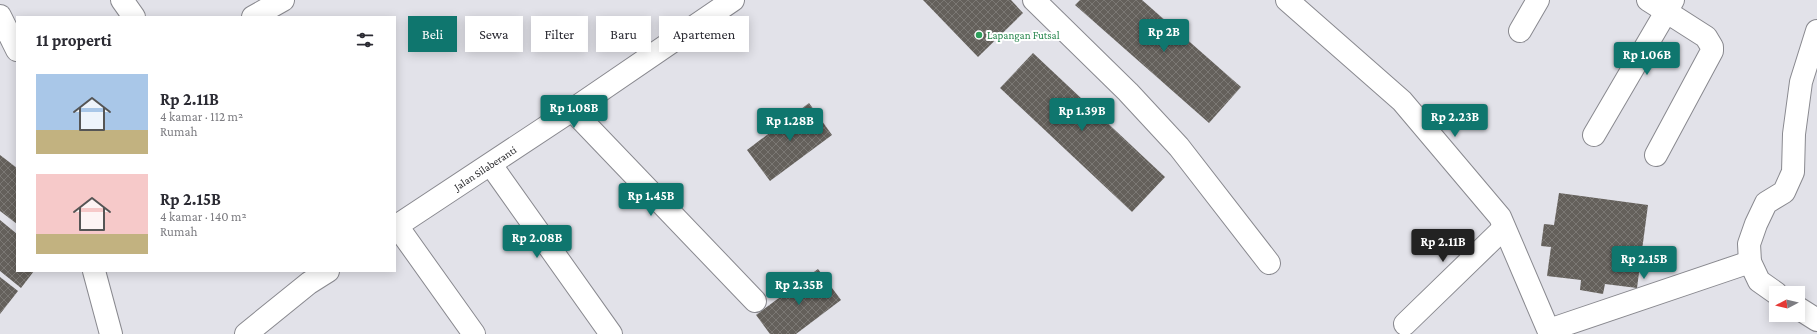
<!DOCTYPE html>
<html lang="id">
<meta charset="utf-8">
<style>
:root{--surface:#fff;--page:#f2f2f3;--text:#2b2b33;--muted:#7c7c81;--accent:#0f766e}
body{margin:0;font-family:"Crimson Pro",serif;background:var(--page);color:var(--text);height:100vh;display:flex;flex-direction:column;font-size:15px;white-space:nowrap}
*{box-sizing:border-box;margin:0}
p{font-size:13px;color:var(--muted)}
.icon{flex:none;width:22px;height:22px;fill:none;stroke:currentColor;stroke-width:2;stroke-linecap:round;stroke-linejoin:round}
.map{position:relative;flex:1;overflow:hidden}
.panel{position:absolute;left:16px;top:16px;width:380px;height:256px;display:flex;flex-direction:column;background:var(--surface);border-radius:0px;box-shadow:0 2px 10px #0003}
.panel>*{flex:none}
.hud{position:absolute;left:408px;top:16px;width:380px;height:36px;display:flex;gap:8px}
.needle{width:26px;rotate:263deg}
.fabs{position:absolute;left:1769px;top:286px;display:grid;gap:8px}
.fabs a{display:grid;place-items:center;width:36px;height:36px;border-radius:0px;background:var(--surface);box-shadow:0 2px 10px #0003;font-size:20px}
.price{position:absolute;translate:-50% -34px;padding:0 9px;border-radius:4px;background:var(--accent);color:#fff;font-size:13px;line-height:26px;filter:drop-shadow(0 1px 2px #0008)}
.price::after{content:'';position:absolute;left:50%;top:24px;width:12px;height:9px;margin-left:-6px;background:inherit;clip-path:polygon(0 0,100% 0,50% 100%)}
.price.selected{background:#222;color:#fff}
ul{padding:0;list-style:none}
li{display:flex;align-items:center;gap:12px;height:100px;padding:0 20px}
li span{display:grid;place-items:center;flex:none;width:112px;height:80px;border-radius:0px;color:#555}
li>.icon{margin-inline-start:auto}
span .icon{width:48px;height:48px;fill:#fffc;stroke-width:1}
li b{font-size:17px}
h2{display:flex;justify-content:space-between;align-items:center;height:48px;padding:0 20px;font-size:17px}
.tag{padding:0 14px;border-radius:0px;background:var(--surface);box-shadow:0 2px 10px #0003;font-size:14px;line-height:36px}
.tag.selected{background:var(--accent);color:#fff}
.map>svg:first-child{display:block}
.building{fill:url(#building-cross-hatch)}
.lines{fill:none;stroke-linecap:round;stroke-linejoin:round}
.minor-casing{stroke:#89898f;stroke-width:24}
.minor{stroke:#fff;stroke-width:22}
.leisure-dot{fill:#2e9e5b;stroke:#fff;stroke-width:1.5}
.labels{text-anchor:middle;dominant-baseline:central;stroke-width:4;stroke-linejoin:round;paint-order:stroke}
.leisure-label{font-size:11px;fill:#27864d;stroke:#fff;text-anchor:start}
.street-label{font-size:11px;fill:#2a2a2d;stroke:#fff}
</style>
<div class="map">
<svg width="1817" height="334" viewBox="0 0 1817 334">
<defs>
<pattern id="building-cross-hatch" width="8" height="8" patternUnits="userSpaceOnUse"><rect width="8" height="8" fill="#64605b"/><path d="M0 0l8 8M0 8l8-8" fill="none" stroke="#7b7874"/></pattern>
</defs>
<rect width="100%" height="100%" fill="#e2e2e9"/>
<g class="building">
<polygon points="923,0 1011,0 1023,13 978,57"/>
<polygon points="1080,0 1142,0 1241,87 1209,123 1075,5"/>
<polygon points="1033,53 1165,177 1132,212 1000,88"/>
<polygon points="809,103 832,135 770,181 747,150"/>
<polygon points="0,155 17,168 17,224 0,211"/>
<polygon points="1559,193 1648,205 1637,288 1605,284 1603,294 1580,290 1581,280 1547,276 1551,247 1541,246 1544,224 1554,225"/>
<polygon points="0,220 17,234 17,271 34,271 21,288 0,271"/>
<polygon points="818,269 841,300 796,334 770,334 756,315"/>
<polygon points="0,277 18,291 0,314"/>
</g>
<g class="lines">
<defs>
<g id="minor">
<polyline points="122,0 134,17"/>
<polyline points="1034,0 1128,92 1179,147 1269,263"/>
<polyline points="1287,0 1402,101 1500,217 1550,334"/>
<polyline points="1648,0 1706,37 1712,47 1712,51 1656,155"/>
<polyline points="0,16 17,50"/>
<polyline points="253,17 283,0"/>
<polyline points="1520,31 1538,0"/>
<polyline points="572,110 755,301"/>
<polyline points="1594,135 1673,0"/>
<polyline points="491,165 611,334"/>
<polyline points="397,226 474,334"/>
<polyline points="395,227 572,110 733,0"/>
<polyline points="94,271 111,334"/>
<polyline points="1776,293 1759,281 1750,262 1749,244 1756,224 1766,203 1784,192 1793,172 1794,134 1801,82 1817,31"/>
<polyline points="1798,308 1817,320"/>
<polyline points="1405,324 1504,228"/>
<polyline points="1549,330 1750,262"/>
<polyline points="246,334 309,283 328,271"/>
</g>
</defs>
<use href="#minor" class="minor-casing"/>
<use href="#minor" class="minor"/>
</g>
<circle class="leisure-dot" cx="979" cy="35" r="4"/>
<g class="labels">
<g class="leisure-label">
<text x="987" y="35">Lapangan Futsal</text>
</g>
<g class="street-label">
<text transform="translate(485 168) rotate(-33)">Jalan Silaberanti</text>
</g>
</g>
</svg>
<div class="fabs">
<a><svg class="needle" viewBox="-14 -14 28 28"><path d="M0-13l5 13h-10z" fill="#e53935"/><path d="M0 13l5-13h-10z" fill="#7c7c81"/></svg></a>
</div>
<b class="price" style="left:1164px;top:53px">Rp 2B</b>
<b class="price" style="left:1647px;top:76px">Rp 1.06B</b>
<b class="price" style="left:574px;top:129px">Rp 1.08B</b>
<b class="price" style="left:1082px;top:132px">Rp 1.39B</b>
<b class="price" style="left:1455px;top:138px">Rp 2.23B</b>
<b class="price" style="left:790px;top:142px">Rp 1.28B</b>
<b class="price" style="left:651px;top:217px">Rp 1.45B</b>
<b class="price" style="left:537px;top:259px">Rp 2.08B</b>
<b class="price selected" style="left:1443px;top:263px">Rp 2.11B</b>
<b class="price" style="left:1644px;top:280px">Rp 2.15B</b>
<b class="price" style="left:799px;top:306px">Rp 2.35B</b>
<div class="hud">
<a class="tag selected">Beli</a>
<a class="tag">Sewa</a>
<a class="tag">Filter</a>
<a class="tag">Baru</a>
<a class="tag">Apartemen</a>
</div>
<section class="panel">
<h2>11 properti<svg class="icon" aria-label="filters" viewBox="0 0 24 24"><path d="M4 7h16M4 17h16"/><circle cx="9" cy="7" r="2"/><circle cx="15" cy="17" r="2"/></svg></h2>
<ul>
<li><span style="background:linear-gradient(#a9c7e8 70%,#c2b280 0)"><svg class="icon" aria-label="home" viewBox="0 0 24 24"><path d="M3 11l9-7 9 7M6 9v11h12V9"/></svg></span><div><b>Rp 2.11B</b><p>4 kamar · 112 m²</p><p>Rumah</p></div></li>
<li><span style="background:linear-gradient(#f6c9c9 75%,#c2b280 0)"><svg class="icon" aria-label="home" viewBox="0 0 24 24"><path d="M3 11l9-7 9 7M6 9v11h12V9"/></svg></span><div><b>Rp 2.15B</b><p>4 kamar · 140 m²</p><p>Rumah</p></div></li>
</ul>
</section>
</div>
